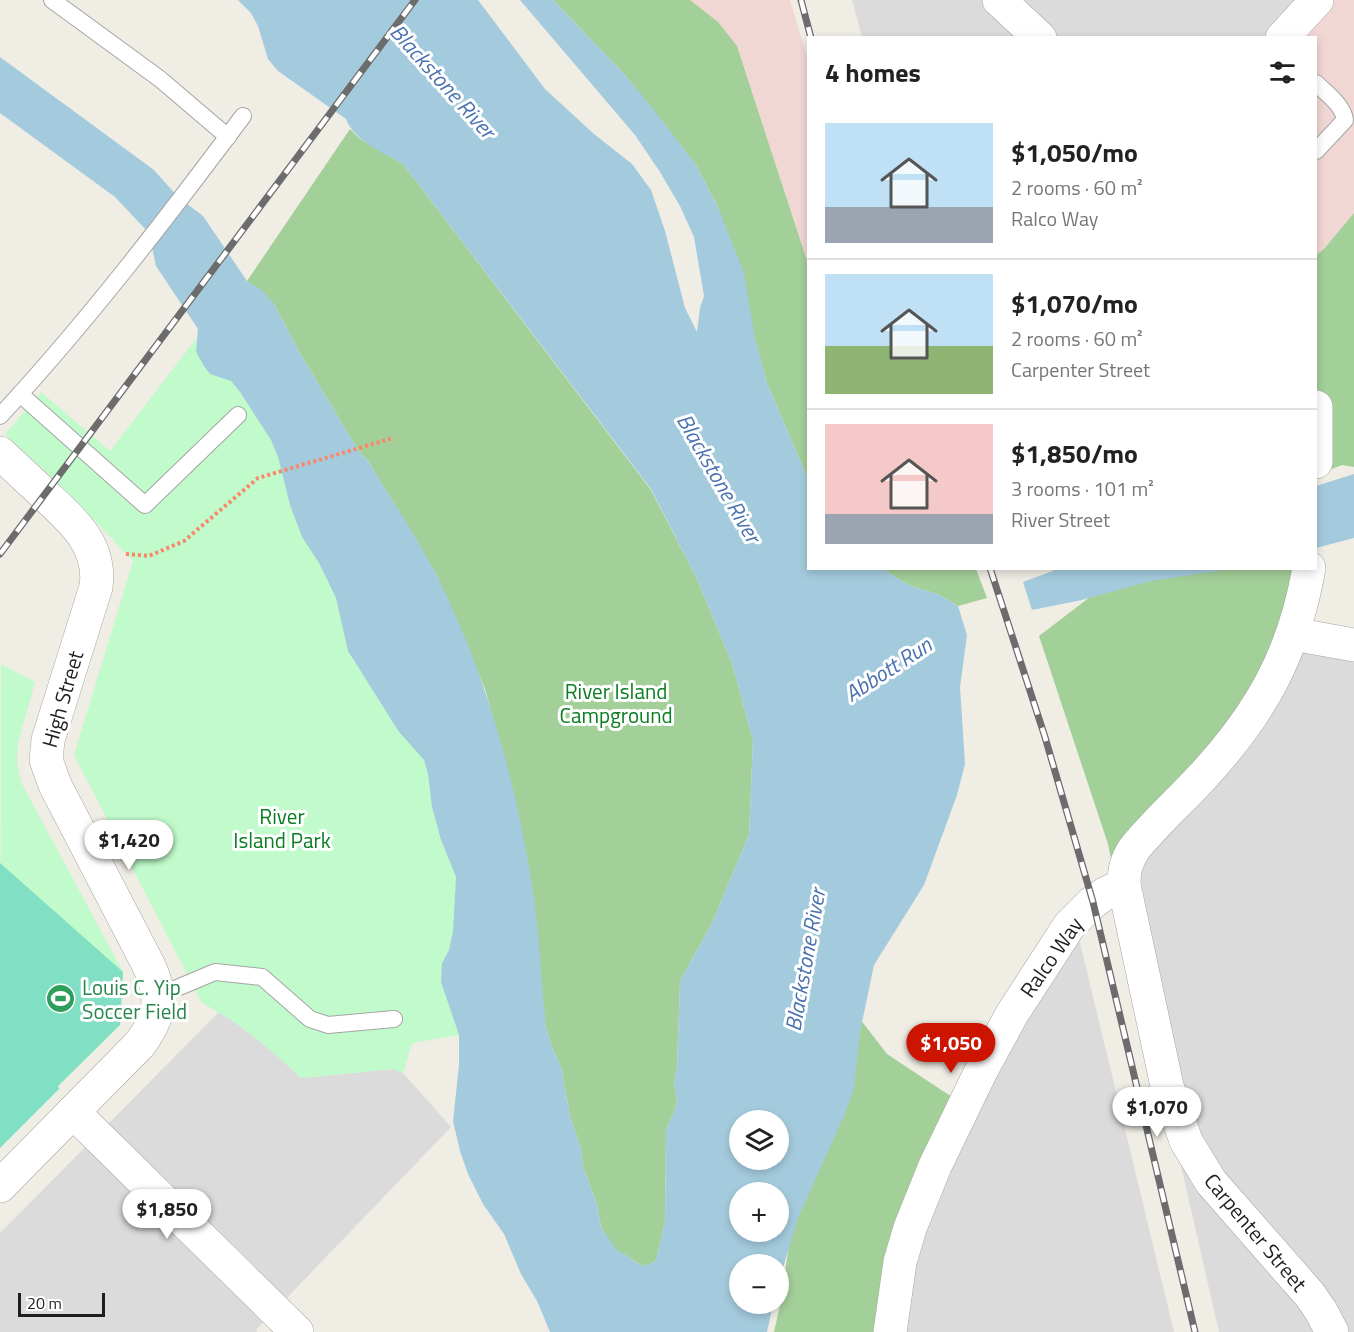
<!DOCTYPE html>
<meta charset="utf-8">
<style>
:root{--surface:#fff;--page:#f6f6f6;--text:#222;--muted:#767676;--line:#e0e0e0;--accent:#cd1400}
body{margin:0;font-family:"Titillium Web",sans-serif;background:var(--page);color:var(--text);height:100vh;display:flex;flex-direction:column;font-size:22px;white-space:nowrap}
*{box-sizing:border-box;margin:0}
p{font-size:20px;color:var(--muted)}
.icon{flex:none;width:33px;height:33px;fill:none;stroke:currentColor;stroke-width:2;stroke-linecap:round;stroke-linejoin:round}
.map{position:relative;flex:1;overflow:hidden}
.sheet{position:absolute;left:807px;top:36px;width:510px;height:534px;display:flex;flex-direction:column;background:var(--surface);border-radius:0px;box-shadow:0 3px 9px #0003}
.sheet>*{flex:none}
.fabs{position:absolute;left:729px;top:1110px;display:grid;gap:12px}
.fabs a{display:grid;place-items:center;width:60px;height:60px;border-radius:50%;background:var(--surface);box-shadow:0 3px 9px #0003;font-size:30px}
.scale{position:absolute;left:18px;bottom:15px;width:87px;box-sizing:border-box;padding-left:6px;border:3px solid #1e1e1e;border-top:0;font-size:16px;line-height:21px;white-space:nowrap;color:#1e1e1e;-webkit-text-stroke:4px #fff;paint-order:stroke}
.price{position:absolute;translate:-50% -51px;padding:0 14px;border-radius:21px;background:#fff;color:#222;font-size:20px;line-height:39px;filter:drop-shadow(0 2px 3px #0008)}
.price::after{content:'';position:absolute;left:50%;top:36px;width:18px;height:14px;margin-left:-9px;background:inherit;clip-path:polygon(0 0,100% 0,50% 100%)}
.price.on{background:var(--accent);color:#fff}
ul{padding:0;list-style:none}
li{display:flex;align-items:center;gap:18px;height:150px;padding:0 18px}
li+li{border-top:2px solid var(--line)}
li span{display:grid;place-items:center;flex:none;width:168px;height:120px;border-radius:0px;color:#555}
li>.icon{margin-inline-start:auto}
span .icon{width:72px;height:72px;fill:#fffc;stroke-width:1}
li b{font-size:26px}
h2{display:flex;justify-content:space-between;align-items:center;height:72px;padding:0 18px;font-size:26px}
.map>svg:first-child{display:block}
.residential{fill:#dcdbdb}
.commercial{fill:#f0d7d3}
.forest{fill:#a3cf99}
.park{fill:#c1facb}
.pitch{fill:#81dfc4}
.water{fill:#a4cbdd;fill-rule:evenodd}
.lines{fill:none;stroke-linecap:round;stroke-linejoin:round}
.service-casing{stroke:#a5a5a5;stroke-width:18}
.minor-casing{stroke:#a5a5a5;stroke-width:34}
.tertiary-casing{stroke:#a5a5a5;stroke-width:34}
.path{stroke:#fb876a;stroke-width:4;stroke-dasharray:3 3;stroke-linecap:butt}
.service{stroke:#fff;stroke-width:16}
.minor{stroke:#fff;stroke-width:33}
.tertiary{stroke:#fff;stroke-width:33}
.rail-casing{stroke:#6c6c6c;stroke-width:7}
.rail{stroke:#fff;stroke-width:4.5;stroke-dasharray:14;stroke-linecap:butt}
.labels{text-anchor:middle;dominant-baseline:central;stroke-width:6;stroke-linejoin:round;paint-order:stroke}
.park-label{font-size:21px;fill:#0a7e20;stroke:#fff}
.street-label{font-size:21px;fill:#1e1e1e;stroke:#fff}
.leisure-label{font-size:21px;fill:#27864d;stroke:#fff;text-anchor:start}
.water-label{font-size:22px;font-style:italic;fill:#4a72af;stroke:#fff}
</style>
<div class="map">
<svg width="1354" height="1332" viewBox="0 0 1354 1332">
<rect width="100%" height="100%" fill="#efede4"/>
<g class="residential">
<polygon points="852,0 1322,0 1287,38 862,37"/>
<polygon points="1287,637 1354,649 1354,1332 1219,1332 1114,873"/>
<polygon points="1075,922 1174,1332 886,1332 891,1276"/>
<polygon points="219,1012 230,1018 269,1048 301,1078 394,1069 403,1073 451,1127 256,1330 257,1332 0,1332 0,1233"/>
</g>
<g class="commercial">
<polygon points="690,0 790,0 808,60 808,264 737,46"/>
<polygon points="1322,0 1354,0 1354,213 1324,249 1316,255 1316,38 1287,38"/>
</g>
<g class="forest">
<polygon points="553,0 690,0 718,22 737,46 808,264 808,479 767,383 718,207 696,165 625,75"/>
<polygon points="350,129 360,139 403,164 651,490 696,577 732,663 753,741 749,835 712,923 680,981 677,1066 674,1083 677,1101 673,1115 666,1129 665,1222 656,1260 650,1264 642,1266 635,1261 615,1249 601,1227 597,1204 583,1167 581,1149 570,1116 561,1067 552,1047 546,1027 512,787 485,689 437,576 411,531 368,461 359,452 301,355 274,304 247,281"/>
<polygon points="1354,213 1354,467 1342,465 1316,475 1316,255 1324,249"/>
<polygon points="1171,568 1297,569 1241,738 1114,873 1108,844 1039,636 1090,597"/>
<polygon points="883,569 976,569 987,598 958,606 937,594 908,585"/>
<polygon points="853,1010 887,1054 961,1103 886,1332 774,1332 781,1301 789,1245"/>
</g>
<g class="park">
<path d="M196,339L197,352L231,381L240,392L271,440L278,457L290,505L302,537L319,563L336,598L348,651L399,732L424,760L428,774L432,807L441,840L456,877L453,931L449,950L443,961L441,981L459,1035L412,1043L403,1073L394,1069L301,1078C269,1048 240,1023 202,1003L74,755L133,561L70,495L5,434L41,392L110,451Z"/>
<polygon points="1,664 35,682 18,743 17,763 21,782 123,972 120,1025 58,1086 59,1089 0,1148"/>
</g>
<polygon class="pitch" points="0,863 123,972 120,1025 58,1086 59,1089 0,1148"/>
<g class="water">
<path d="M238,0H478L545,89L594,134L632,164L651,190L665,231L685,308L697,332L700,308L704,296L694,237L680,206L660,172L635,135L520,0H553L625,75L650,105L696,165L718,207L744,273L755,339L767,383L808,479V568L883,569L908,585L937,594L958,606L967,635L960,687L965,764L957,795L924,885L874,965L860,1032L854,1089L844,1116L798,1218L779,1281L778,1264H740V1304H773L767,1332H550L537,1301L521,1274L504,1234L483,1204L468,1174L460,1151L453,1121L459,1065V1035L441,982L442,963L449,950L453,931L456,877L441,840L432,807L428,774L424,760L399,732L348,651L336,598L319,563L302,537L290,505L278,457L271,440L240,392L231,381L210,374L204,366L196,352L198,329L156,266L149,233L115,197L0,113V57L154,170L178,197L203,216L247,281L262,290L274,304L301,355L359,452L368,461C391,498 415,535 436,574C486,673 516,782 533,891C540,936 541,982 546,1027L552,1047L561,1067L570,1116L581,1149L583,1167L597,1204L601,1227L616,1249L642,1266L650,1264L656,1260L665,1222L666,1129L673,1115L677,1101L674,1083L677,1066L680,981L712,923L749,835L753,741L732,663L696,577L651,489L403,164C383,152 355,142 346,119L278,71L268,59L258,26L251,13ZM740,1120H778V1160H740ZM740,1192H778V1232H740Z"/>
<polygon points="1354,474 1354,538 1316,548 1316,486"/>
<polygon points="1058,569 1058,568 1230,569 1151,581 1082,600 1032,610 1023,582"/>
</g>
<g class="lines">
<defs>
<g id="service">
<polyline points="52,0 160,79 228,137"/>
<path d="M1316,83C1326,93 1343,105 1345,120L1316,151"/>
<polyline points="20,394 145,505 238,415"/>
<path d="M0,416C88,321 166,219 243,116"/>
<polyline points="158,996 215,972 262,977 310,1019 328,1025 394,1019"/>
</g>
<g id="minor">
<polyline points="73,1112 297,1332"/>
<polyline points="890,1332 900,1262 910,1228 935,1166 980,1073 1012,1014 1069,926 1093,902 1106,893 1124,885"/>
</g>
<g id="tertiary">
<polyline points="999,0 1040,38"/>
<polyline points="1282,38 1317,0"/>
<polyline points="1316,407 1316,462"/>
<path d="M0,453C15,467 30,481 44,494C72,520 102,545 96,587L48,740L46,760L55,785L149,966C164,998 160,1018 139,1045L0,1186"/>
<path d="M1309,568C1294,654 1261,713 1203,776C1180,801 1155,823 1134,849C1126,861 1124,871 1124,885L1167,1086L1186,1141L1211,1182L1310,1295L1321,1311L1332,1332"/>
<polyline points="1293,634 1354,645"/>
</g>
</defs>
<use href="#service" class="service-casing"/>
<use href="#minor" class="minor-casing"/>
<use href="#tertiary" class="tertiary-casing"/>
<polyline class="path" points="126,554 149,556 184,541 258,478 393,438"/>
<use href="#service" class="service"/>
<use href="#minor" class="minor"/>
<use href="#tertiary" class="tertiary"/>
<defs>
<g id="rail">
<polyline points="801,0 811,38"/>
<polyline points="0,554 415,0"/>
<polyline points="990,568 1045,737 1093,902 1195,1332"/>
</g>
</defs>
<use href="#rail" class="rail-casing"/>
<use href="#rail" class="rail"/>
</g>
<defs>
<symbol id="stadium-disc" viewBox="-11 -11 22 22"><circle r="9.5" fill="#2e9e5b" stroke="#fff"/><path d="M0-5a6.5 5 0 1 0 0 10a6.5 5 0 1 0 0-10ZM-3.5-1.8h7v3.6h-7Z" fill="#fff"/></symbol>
</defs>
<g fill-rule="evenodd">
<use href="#stadium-disc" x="44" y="982" width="33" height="33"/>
</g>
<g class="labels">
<g class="park-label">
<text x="616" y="691">River Island<tspan x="616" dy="24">Campground</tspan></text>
<text x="282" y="816">River<tspan x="282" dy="24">Island Park</tspan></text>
</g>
<g class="street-label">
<text transform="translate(62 699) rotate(-74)">High Street</text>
<text transform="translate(1051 957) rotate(-55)">Ralco Way</text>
<text transform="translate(1256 1232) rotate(50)">Carpenter Street</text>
</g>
<g class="leisure-label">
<text x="82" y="987">Louis C. Yip<tspan x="82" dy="24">Soccer Field</tspan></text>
</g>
<g class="water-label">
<text transform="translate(443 81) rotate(48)">Blackstone River</text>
<text transform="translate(719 478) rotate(60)">Blackstone River</text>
<text transform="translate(888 669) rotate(-33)">Abbott Run</text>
<text transform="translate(805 960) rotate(-80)">Blackstone River</text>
</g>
</g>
</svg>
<div class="fabs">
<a><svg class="icon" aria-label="layers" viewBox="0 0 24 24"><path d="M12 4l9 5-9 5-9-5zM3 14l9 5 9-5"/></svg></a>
<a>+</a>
<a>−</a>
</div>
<div class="scale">20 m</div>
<b class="price" style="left:129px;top:871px">$1,420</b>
<b class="price on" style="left:951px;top:1074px">$1,050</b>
<b class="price" style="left:1157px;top:1138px">$1,070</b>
<b class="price" style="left:167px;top:1240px">$1,850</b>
<section class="sheet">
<h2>4 homes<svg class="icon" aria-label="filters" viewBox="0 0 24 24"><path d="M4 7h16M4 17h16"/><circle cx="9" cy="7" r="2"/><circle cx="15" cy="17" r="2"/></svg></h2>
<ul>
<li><span style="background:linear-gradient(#bfe0f5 70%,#9aa5b1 0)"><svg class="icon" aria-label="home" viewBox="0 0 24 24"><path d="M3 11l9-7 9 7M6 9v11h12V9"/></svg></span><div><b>$1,050/mo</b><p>2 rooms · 60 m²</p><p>Ralco Way</p></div></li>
<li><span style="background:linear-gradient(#bfe0f5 60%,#8fb573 0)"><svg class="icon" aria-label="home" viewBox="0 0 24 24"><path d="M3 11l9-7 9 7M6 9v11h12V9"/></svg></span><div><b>$1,070/mo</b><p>2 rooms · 60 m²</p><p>Carpenter Street</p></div></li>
<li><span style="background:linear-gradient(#f6c9c9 75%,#9aa5b1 0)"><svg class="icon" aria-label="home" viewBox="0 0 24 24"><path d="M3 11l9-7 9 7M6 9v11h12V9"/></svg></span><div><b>$1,850/mo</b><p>3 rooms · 101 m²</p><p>River Street</p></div></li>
</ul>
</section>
</div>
